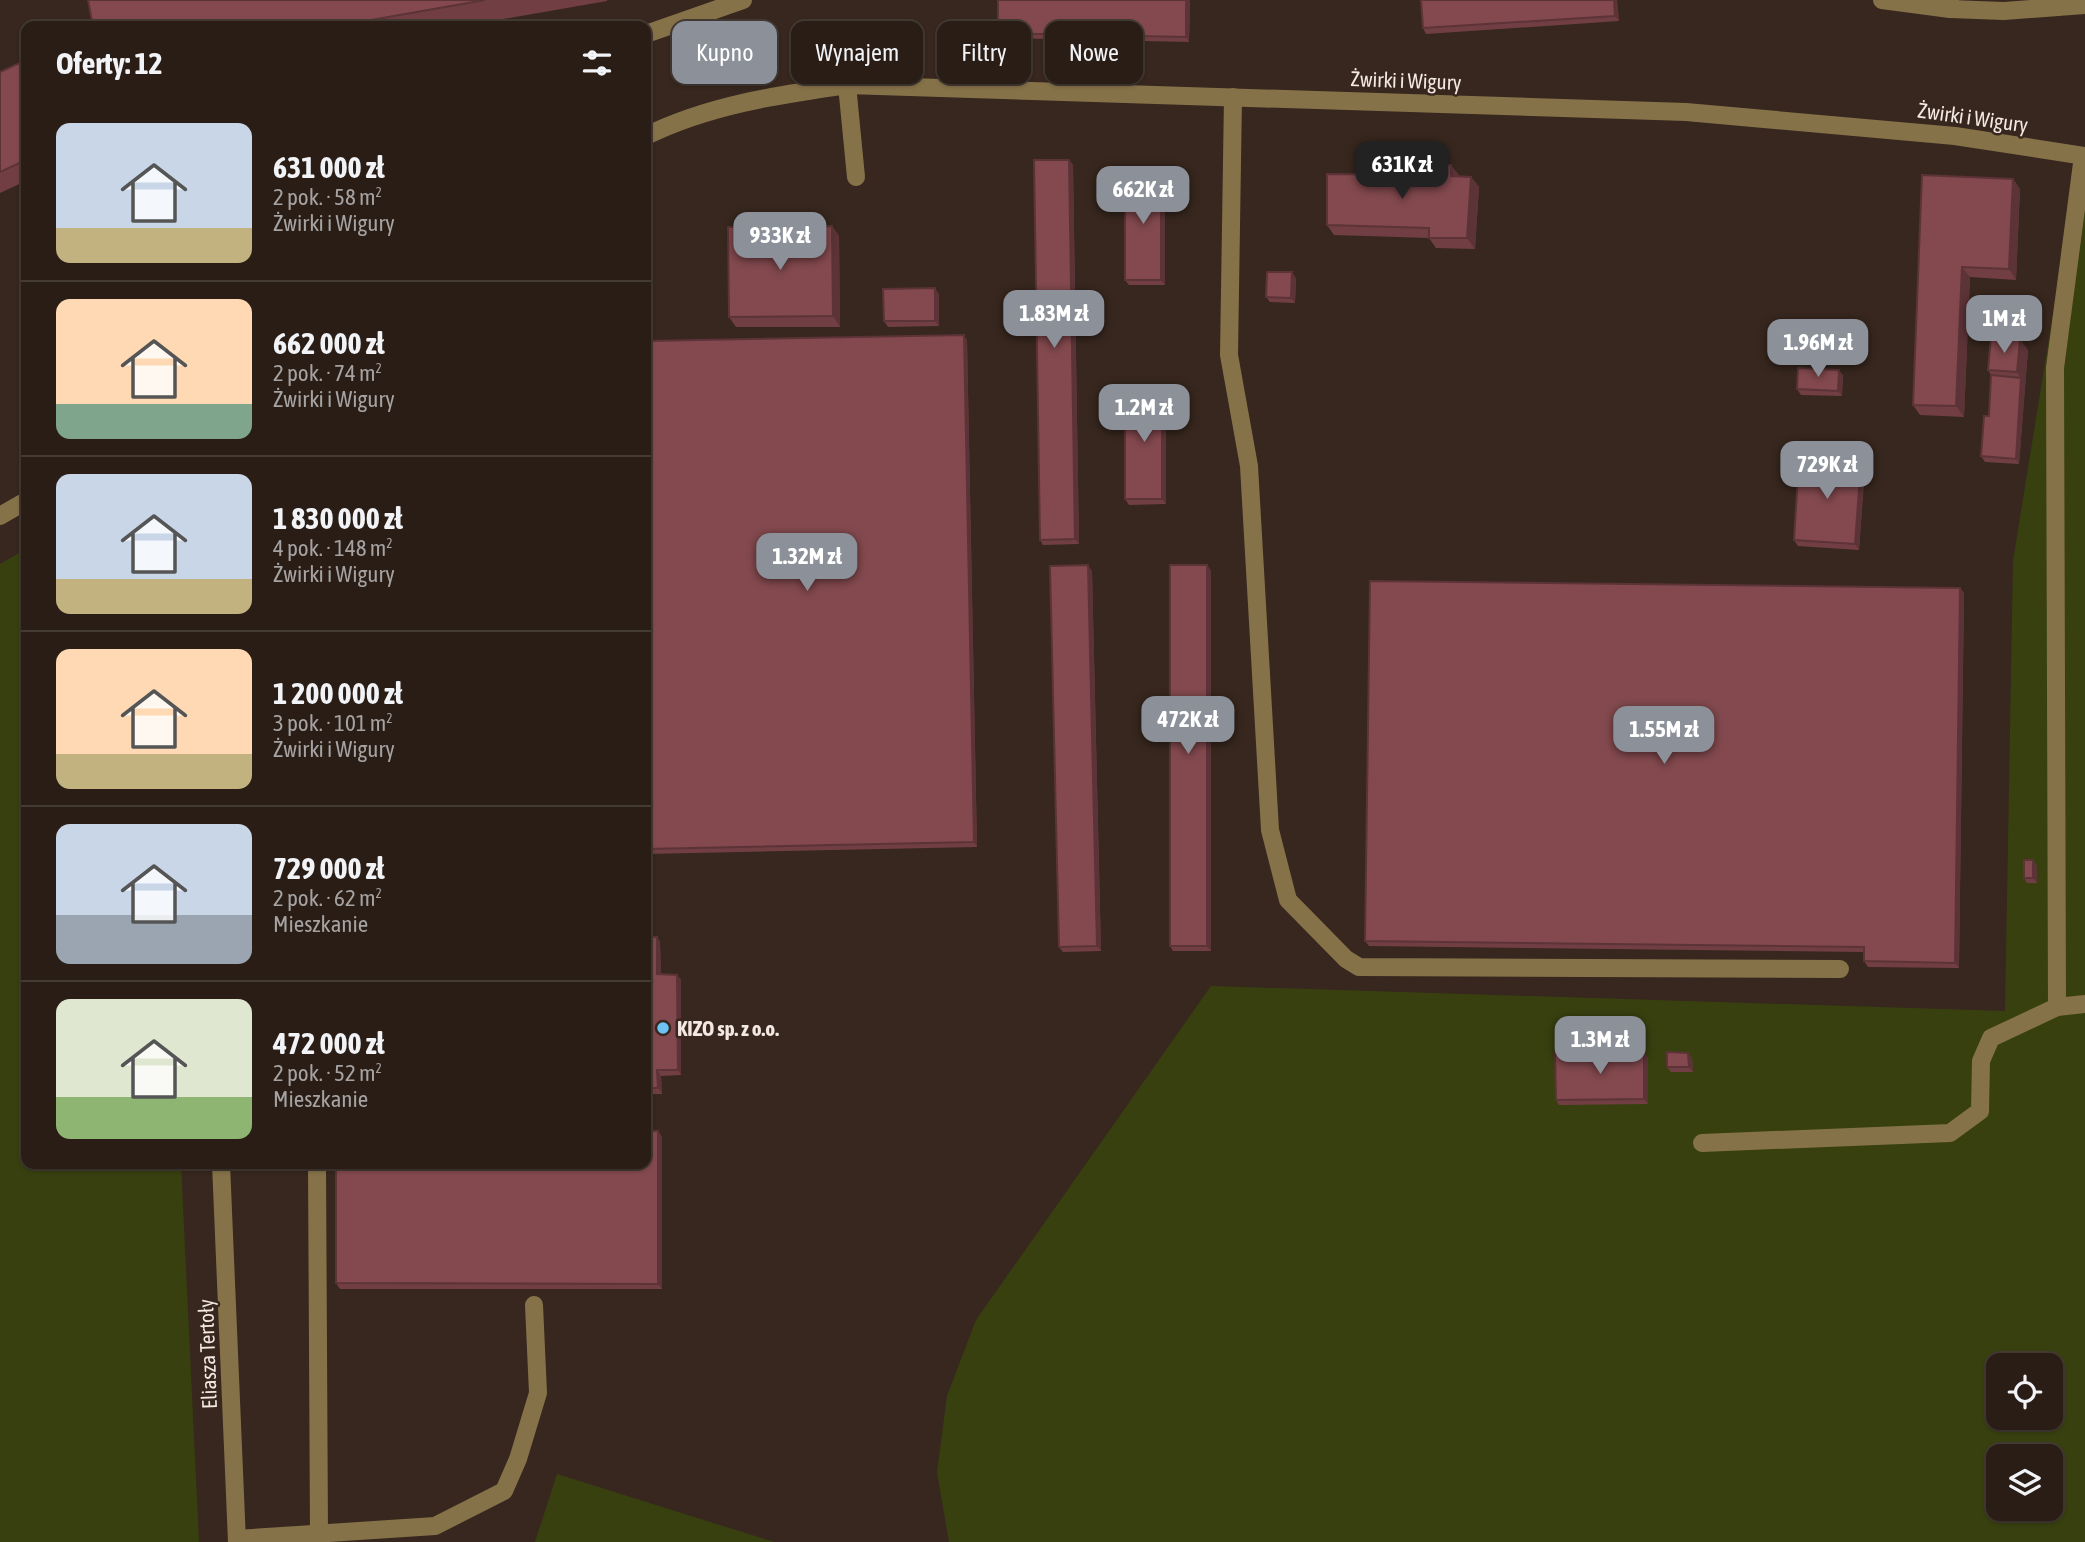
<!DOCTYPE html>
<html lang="pl">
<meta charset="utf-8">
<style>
:root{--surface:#291d16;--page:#31261f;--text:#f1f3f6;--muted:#a5a2a1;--line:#453b35;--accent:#8c9099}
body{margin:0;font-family:"Asap Condensed",sans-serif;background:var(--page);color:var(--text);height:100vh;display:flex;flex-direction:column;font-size:26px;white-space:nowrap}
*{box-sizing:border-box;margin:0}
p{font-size:23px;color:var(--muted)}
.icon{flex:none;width:38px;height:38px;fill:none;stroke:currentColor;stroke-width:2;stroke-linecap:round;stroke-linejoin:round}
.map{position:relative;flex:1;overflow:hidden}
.drawer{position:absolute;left:21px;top:21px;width:630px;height:1148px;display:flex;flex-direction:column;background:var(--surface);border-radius:14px;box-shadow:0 2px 5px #0004,0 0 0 2px var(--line)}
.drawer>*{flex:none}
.hud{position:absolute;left:672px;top:21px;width:665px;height:63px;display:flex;gap:14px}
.tools{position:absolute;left:1986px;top:1353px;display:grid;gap:14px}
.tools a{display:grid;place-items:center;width:77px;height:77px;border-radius:14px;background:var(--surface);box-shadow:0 2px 5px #0004,0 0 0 2px var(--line);font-size:35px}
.price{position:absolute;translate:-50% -60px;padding:0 16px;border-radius:14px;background:var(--accent);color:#fff;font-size:23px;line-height:46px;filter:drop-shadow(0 2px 4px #0008)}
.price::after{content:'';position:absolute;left:50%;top:42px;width:21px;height:16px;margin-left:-10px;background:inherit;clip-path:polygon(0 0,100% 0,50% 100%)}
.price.selected{background:#222;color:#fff}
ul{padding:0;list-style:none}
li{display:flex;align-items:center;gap:21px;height:175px;padding:0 35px}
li+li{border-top:2px solid var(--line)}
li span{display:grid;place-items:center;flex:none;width:196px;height:140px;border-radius:14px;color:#555}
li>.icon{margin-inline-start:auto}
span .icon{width:84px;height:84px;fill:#fffc;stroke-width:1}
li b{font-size:30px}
h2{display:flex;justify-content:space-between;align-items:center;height:84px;padding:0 35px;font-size:30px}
.pill{padding:0 24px;border-radius:14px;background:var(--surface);box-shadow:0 2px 5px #0004,0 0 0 2px var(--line);font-size:24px;line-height:63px}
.pill.selected{background:var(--accent);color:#fff}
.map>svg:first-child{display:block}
.green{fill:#384010;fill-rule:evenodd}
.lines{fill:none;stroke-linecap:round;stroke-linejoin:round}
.minor{stroke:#867249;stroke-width:18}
.wall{fill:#713f43}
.shaded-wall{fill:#5c3337}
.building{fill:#83494e;stroke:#5c3337;stroke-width:2}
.poi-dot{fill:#6ec2f3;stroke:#37271e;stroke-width:2.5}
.labels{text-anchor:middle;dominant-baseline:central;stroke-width:5;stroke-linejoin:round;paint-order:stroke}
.street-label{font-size:21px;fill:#f3e8e2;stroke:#37271e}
.poi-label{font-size:21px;font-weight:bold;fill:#f3e8e2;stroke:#37271e;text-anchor:start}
</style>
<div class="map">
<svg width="2085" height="1542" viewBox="0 0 2085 1542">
<rect width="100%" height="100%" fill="#37271e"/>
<g class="green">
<path d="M2071,202L2085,203V1542H949L937,1472L947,1396L976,1320L1211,986L2005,1011L2013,561ZM1998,1365H2051V1418H1998ZM1998,1456H2051V1508H1998Z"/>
<polygon points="26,549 26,1164 181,1164 199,1542 0,1542 0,564"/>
<polygon points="557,1474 774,1542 535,1542"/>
</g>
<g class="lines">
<g class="minor">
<polyline points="1882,0 1950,9 1950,0"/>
<polyline points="1950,9 2004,11 2085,5"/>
<polyline points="646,34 743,0"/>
<polyline points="847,85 856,177"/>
<polyline points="1233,97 1229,355 1249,466 1270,830 1288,900 1346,959 1359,967 1840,969"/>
<path d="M646,136C709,105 778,95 847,85L1686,112L1955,136L2085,156"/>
<polyline points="0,516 26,501"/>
<polyline points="2057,1007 2055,368 2083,156"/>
<polyline points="1702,1143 1950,1133 1980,1111 1981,1061 1991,1038 2057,1007 2085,1004"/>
<polyline points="221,1164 237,1542"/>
<polyline points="317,1164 319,1533"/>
<polyline points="237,1539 435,1526 504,1491 518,1459 538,1393 534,1305"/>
</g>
</g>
<g class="wall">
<polygon points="88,0 607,0 607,1 463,26 93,26"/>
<polygon points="1190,0 1189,42 1002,38 998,33"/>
<polygon points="1617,0 1619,21 1426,34 1423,28"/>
<polygon points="26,60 26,181 0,193 0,72"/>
<polygon points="1069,160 1073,165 1079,544 1043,545 1040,540"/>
<polygon points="1161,171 1165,176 1165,285 1129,285 1125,280"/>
<polygon points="1459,175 1459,176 1471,177 1479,187 1475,249 1436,248 1429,238 1334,235 1327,225"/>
<polygon points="1922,175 2013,179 2020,189 2016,280 1970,277 1964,417 1920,415 1913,405"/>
<polygon points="832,226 839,236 840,327 736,327 729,317"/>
<polygon points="1296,278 1295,303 1270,302 1266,297"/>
<polygon points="939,294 939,326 888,327 884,321"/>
<polygon points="967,340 977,847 646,854 646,341"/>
<polygon points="2028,350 2019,464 1985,462 1981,456 1989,416 1991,375 1988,370"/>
<polygon points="1843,375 1842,396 1801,395 1797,389"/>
<polygon points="1166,395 1166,504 1129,505 1125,499"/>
<polygon points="1861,462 1865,467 1859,550 1798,546 1794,540"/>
<polygon points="1207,565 1211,571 1211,951 1173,951 1170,946"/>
<polygon points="1092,571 1101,951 1063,952 1059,947"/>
<polygon points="1960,588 1964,593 1959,968 1868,967 1864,961 1864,952 1369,946 1365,941"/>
<polygon points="2037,866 2037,883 2027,883 2024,878"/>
<polygon points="646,937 657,937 660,942 661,974 677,975 681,980 681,1075 661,1076 662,1094 646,1094"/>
<polygon points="1644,1053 1648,1058 1648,1104 1559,1105 1556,1100"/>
<polygon points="1688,1053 1692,1058 1693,1072 1671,1072 1667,1067"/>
<polygon points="658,1131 662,1137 662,1289 340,1289 336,1283"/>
</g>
<g class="shaded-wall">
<polygon points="1186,0 1190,0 1189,42 1186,37"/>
<polygon points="1614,0 1617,0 1619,21 1615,16"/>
<polygon points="1069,160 1073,165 1079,544 1075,539"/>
<polygon points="1451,165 1459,175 1458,186 1451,176"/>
<polygon points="1161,171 1165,176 1165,285 1161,280"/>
<polygon points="1471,177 1479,187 1475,249 1467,238"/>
<polygon points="2013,179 2020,189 2016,280 2009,269"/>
<polygon points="832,226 839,236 840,327 833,316"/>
<polygon points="1962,267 1970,277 1964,417 1956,406"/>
<polygon points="1292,272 1296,278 1295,303 1291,298"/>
<polygon points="935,288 939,294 939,326 935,321"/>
<polygon points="964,335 967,340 977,847 974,842"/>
<polygon points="2020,339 2028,350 2019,464 2016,459 2021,378 2017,372"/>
<polygon points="1839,370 1843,375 1842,396 1838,391"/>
<polygon points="1162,389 1166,395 1166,504 1162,499"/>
<polygon points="1861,462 1865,467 1859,550 1855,544"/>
<polygon points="1088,565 1092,571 1101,951 1097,946"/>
<polygon points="1207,565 1211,571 1211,951 1207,946"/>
<polygon points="1960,588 1964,593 1959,968 1955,963"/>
<polygon points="2033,860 2037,866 2037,883 2033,878"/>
<polygon points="657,937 660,942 661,979 657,974"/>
<polygon points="677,975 681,980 681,1075 678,1070"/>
<polygon points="1644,1053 1648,1058 1648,1104 1644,1099"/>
<polygon points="1688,1053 1692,1058 1693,1072 1689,1067"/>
<polygon points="657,1070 661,1076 662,1094 658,1088"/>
<polygon points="658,1131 662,1137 662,1289 658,1284"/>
</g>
<g class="building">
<polygon points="88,0 485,0 337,26 93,26"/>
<polygon points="998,0 1186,0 1186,37 998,33"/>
<polygon points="1421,0 1614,0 1615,16 1423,28"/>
<polygon points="26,60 26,160 0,172 0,72"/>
<polygon points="1034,160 1069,160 1075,539 1040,540"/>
<polygon points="1418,164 1451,165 1451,176 1471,177 1467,238 1429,238 1429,228 1327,225 1327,174 1418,175"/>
<rect x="1125" y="171" width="36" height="109"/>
<polygon points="1922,175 2013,179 2009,269 1962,267 1956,406 1913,405"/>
<polygon points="832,226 833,316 729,317 728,227"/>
<polygon points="1267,272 1292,272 1291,298 1266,297"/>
<polygon points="935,288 935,321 884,321 883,289"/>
<polygon points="964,335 974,842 646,849 646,341"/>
<polygon points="1991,337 2020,339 2017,372 1988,370"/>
<polygon points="1798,368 1839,370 1838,391 1797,389"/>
<polygon points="1991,375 2021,378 2016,459 1981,456 1984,416 1989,416"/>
<rect x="1125" y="389" width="37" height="110"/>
<polygon points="1799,458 1861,462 1855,544 1794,540"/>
<polygon points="1088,565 1097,946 1059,947 1050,566"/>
<rect x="1170" y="565" width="37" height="381"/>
<polygon points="1370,581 1960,588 1955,963 1864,961 1864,947 1365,941"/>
<rect x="2024" y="860" width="9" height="18"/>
<polygon points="646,937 657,937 657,974 677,975 678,1070 657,1070 658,1088 646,1088"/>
<polygon points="1667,1052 1688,1053 1689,1067 1667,1067"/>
<polygon points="1555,1053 1644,1053 1644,1099 1556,1100"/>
<polygon points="646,1131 658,1131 658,1284 336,1283 336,1164 646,1164"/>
</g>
<circle class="poi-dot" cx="663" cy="1028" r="7"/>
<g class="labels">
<g class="street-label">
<text transform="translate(1406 80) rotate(2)">Żwirki i Wigury</text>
<text transform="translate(1973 117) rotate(8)">Żwirki i Wigury</text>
<text transform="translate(207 1354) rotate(-92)">Eliasza Tertoły</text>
</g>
<g class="poi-label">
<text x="677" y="1028">KIZO sp. z o.o.</text>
</g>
</g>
</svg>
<div class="tools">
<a><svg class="icon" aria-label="locate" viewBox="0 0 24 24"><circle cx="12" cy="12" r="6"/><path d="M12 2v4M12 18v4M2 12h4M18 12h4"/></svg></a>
<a><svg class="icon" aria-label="layers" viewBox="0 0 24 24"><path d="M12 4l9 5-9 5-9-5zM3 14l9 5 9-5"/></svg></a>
</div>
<b class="price selected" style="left:1402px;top:201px">631K zł</b>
<b class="price" style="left:1143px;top:226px">662K zł</b>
<b class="price" style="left:780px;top:272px">933K zł</b>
<b class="price" style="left:1054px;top:350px">1.83M zł</b>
<b class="price" style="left:2004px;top:355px">1M zł</b>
<b class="price" style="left:1818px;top:379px">1.96M zł</b>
<b class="price" style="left:1144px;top:444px">1.2M zł</b>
<b class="price" style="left:1827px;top:501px">729K zł</b>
<b class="price" style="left:807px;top:593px">1.32M zł</b>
<b class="price" style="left:1188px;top:756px">472K zł</b>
<b class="price" style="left:1664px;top:766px">1.55M zł</b>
<b class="price" style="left:1600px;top:1076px">1.3M zł</b>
<div class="hud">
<a class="pill selected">Kupno</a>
<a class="pill">Wynajem</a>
<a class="pill">Filtry</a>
<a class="pill">Nowe</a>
</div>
<section class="drawer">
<h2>Oferty: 12<svg class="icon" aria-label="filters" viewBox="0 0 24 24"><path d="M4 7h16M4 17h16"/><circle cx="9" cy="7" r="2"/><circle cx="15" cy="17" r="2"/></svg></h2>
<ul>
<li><span style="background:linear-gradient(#c9d6e8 75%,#c2b280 0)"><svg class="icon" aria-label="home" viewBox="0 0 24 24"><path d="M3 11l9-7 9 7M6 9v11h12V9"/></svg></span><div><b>631 000 zł</b><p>2 pok. · 58 m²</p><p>Żwirki i Wigury</p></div></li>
<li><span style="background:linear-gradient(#ffd9b3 75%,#7fa58c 0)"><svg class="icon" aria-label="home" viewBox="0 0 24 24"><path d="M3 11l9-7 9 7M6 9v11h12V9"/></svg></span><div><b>662 000 zł</b><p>2 pok. · 74 m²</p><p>Żwirki i Wigury</p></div></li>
<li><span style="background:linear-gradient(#c9d6e8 75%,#c2b280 0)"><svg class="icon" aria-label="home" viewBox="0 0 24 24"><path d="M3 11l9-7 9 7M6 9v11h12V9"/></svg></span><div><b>1 830 000 zł</b><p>4 pok. · 148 m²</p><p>Żwirki i Wigury</p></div></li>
<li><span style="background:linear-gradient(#ffd9b3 75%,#c2b280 0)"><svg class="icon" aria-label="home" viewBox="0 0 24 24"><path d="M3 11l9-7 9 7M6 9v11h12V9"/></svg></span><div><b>1 200 000 zł</b><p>3 pok. · 101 m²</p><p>Żwirki i Wigury</p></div></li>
<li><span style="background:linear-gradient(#c9d6e8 65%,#9aa5b1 0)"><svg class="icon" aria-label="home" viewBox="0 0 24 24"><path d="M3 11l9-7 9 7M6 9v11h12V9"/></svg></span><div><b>729 000 zł</b><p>2 pok. · 62 m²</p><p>Mieszkanie</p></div></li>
<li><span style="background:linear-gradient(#dfe7d0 70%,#8fb573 0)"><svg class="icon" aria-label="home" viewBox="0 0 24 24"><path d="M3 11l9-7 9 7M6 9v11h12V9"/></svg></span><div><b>472 000 zł</b><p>2 pok. · 52 m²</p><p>Mieszkanie</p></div></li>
</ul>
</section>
</div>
